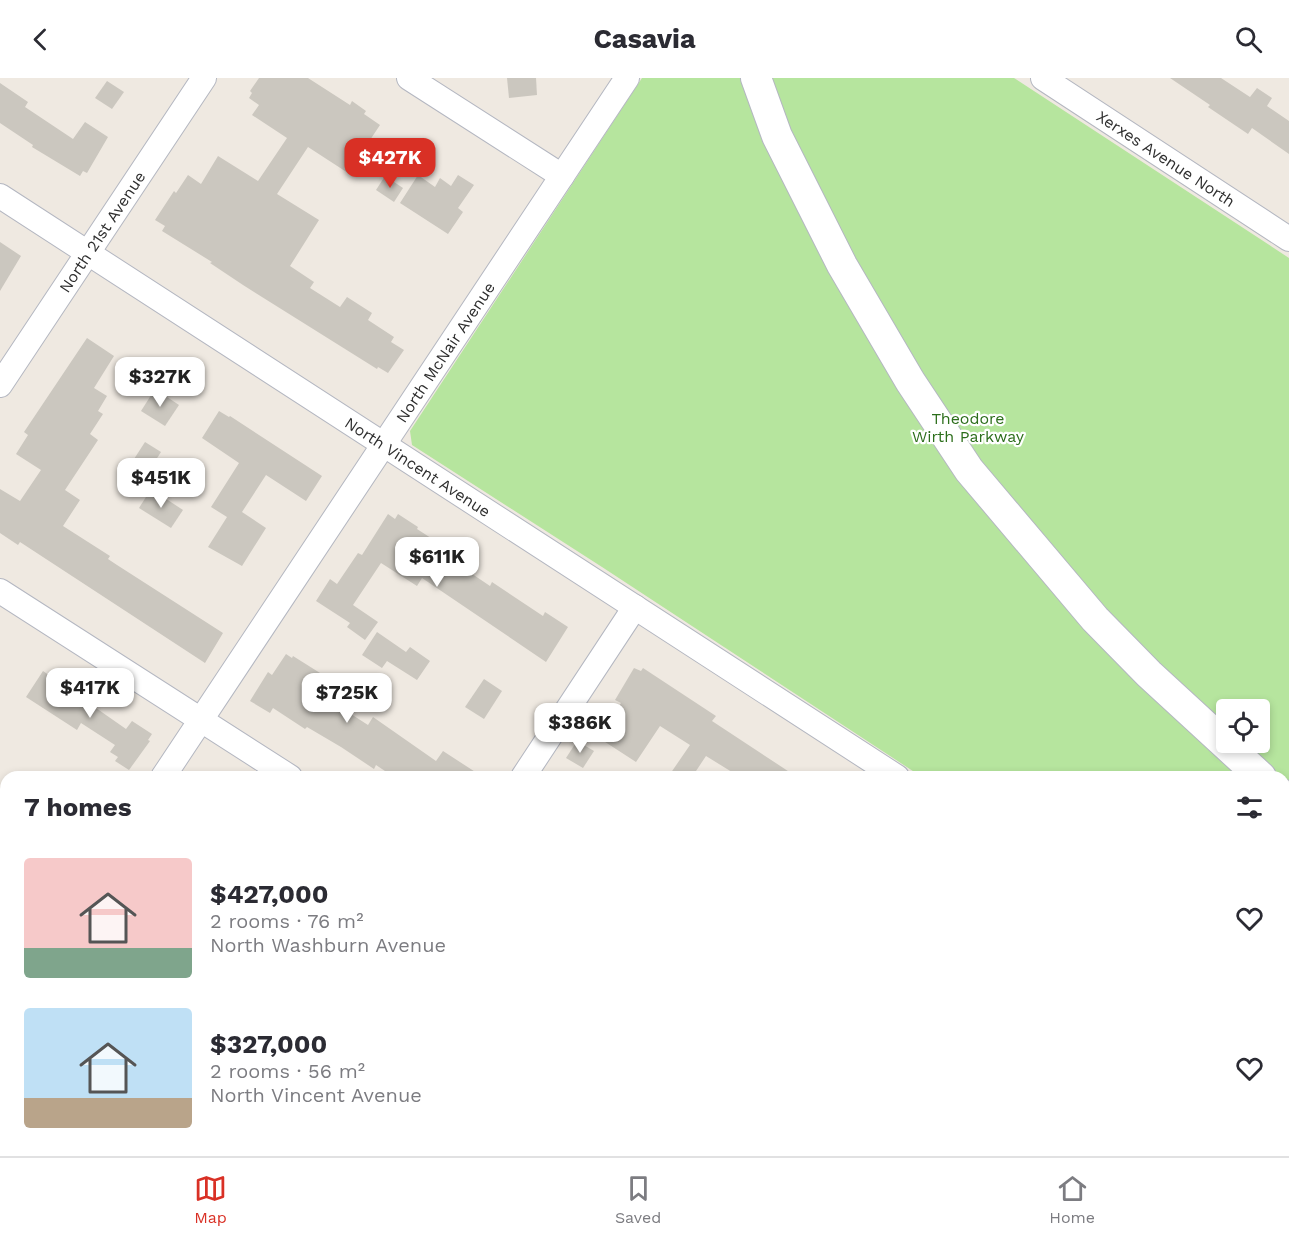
<!DOCTYPE html>
<meta charset="utf-8">
<style>
:root{--surface:#fff;--page:#f7f7f7;--text:#2b2b33;--muted:#7c7c81;--line:#e1e1e2;--accent:#d93025}
body{margin:0;font-family:"Work Sans",sans-serif;background:var(--page);color:var(--text);height:100vh;display:flex;flex-direction:column;font-size:22px;white-space:nowrap}
*{box-sizing:border-box;margin:0}
p{font-size:20px;color:var(--muted)}
.icon{flex:none;width:33px;height:33px;fill:none;stroke:currentColor;stroke-width:2;stroke-linecap:round;stroke-linejoin:round}
.map{position:relative;flex:1;overflow:hidden}
.details{position:absolute;left:0px;top:693px;width:1290px;height:386px;display:flex;flex-direction:column;background:var(--surface);border-radius:18px 18px 0 0;box-shadow:0 3px 9px #0003}
.details>*{flex:none}
.fabs{position:absolute;left:1216px;top:621px;display:grid;gap:12px}
.fabs a{display:grid;place-items:center;width:54px;height:54px;border-radius:6px;background:var(--surface);box-shadow:0 3px 9px #0003;font-size:30px}
.price{position:absolute;translate:-50% -51px;padding:0 14px;border-radius:12px;background:#fff;color:#222;font-size:20px;line-height:39px;filter:drop-shadow(0 2px 3px #0008)}
.price::after{content:'';position:absolute;left:50%;top:36px;width:18px;height:14px;margin-left:-9px;background:inherit;clip-path:polygon(0 0,100% 0,50% 100%)}
.price.active{background:var(--accent);color:#fff}
ul{padding:0;list-style:none}
li{display:flex;align-items:center;gap:18px;height:150px;padding:0 24px}
li span{display:grid;place-items:center;flex:none;width:168px;height:120px;border-radius:6px;color:#555}
li>.icon{margin-inline-start:auto}
span .icon{width:72px;height:72px;fill:#fffc;stroke-width:1}
li b{font-size:26px}
h2{display:flex;justify-content:space-between;align-items:center;height:72px;padding:0 24px;font-size:26px}
header{display:flex;justify-content:space-between;align-items:center;height:78px;padding:0 24px;background:var(--surface);font-size:27px;font-weight:700}
.menu{display:flex;justify-content:space-around;align-items:center;height:84px;border-top:2px solid var(--line);background:var(--surface);font-size:16px;color:var(--muted)}
.menu a{display:grid;justify-items:center;gap:3px}
.menu .active{color:var(--accent)}
.map>svg:first-child{display:block}
.green{fill:#b6e59e;fill-rule:evenodd}
.building{fill:#cbc7bf}
.lines{fill:none;stroke-linecap:round;stroke-linejoin:round}
.minor-casing{stroke:#b4b7c1;stroke-width:26}
.tertiary-casing{stroke:#b4b7c1;stroke-width:32}
.minor{stroke:#fff;stroke-width:24}
.tertiary{stroke:#fff;stroke-width:30}
.labels{text-anchor:middle;dominant-baseline:central;stroke-width:4.5;stroke-linejoin:round;paint-order:stroke}
.street-label{font-size:16px;fill:#2e2e2e;stroke:#fff}
.park-label{font-size:16px;fill:#2c6e1b;stroke:#fff}
</style>
<header><svg class="icon" aria-label="back" viewBox="0 0 24 24"><path d="M15 5l-7 7 7 7"/></svg>Casavia<svg class="icon" aria-label="search" viewBox="0 0 24 24"><circle cx="10" cy="10" r="6"/><path d="M15 15l6 6"/></svg></header>
<div class="map">
<svg width="1289" height="1078" viewBox="0 0 1289 1078">
<rect width="100%" height="100%" fill="#efe9e1"/>
<path class="green" d="M642,0H1014L1289,180V939L1284,936V699H922L602,489L412,367L410,353ZM1227,632H1260V664H1227Z"/>
<g class="building">
<polygon points="259,0 308,0 350,27 352,23 366,33 364,36 380,47 348,95 308,69 277,116 319,142 290,188 314,204 310,210 340,229 347,219 372,235 368,242 394,259 391,264 404,272 388,295 378,289 377,291 243,207 210,185 212,184 162,153 165,148 155,142 174,113 176,115 188,97 201,106 218,78 258,103 287,60 252,37 259,27 249,20 252,15 250,13"/>
<polygon points="507,0 536,0 537,17 509,20"/>
<polygon points="1170,0 1221,0 1250,19 1257,10 1272,20 1267,28 1289,43 1289,76 1252,50 1248,56 1208,29 1210,27"/>
<polygon points="107,3 124,14 112,31 95,20"/>
<polygon points="0,5 28,24 25,29 73,61 85,44 108,59 87,95 83,93 80,98 32,69 33,67 0,45"/>
<polygon points="418,97 435,109 440,100 451,108 458,97 474,107 458,130 463,134 448,156 400,125"/>
<polygon points="385,98 403,110 394,124 376,112"/>
<polygon points="0,164 21,178 0,213"/>
<polygon points="87,260 114,278 94,310 107,318 98,333 103,336 90,356 98,362 65,412 80,422 63,448 110,478 108,481 117,487 223,555 205,585 20,464 18,467 0,455 0,411 20,423 41,392 16,376 28,357 24,354"/>
<polygon points="155,311 179,327 165,348 141,333"/>
<polygon points="219,333 229,339 230,338 322,398 306,423 266,397 242,434 266,450 242,488 208,469 227,439 211,429 239,385 202,360"/>
<polygon points="145,364 161,374 141,405 125,395"/>
<polygon points="151,411 183,432 171,450 139,430"/>
<polygon points="388,436 395,441 398,436 418,449 417,451 451,473 447,479 490,508 492,504 543,538 545,534 568,549 546,584 422,500 417,508 381,485 353,527 378,544 365,562 347,549 350,545 316,523 330,501 337,506 358,475 362,477"/>
<polygon points="377,554 406,574 410,569 430,583 417,602 387,583 382,590 362,577"/>
<polygon points="286,576 292,580 293,578 328,600 325,604 333,609 326,620 368,647 373,639 436,683 443,673 483,699 394,699 376,687 374,691 341,669 307,649 305,651 273,630 270,635 250,623 268,594 272,597"/>
<polygon points="634,590 641,593 643,590 716,638 712,643 797,699 740,699 706,678 692,699 668,699 690,667 660,648 636,684 599,660 621,625 615,622"/>
<polygon points="43,593 126,651 132,643 152,656 148,662 150,663 129,692 115,683 118,679 110,674 115,667 81,645 77,652 26,619"/>
<polygon points="484,601 502,613 484,641 465,629"/>
<polygon points="577,663 594,673 583,690 566,680"/>
</g>
<g class="lines">
<defs>
<g id="minor">
<polyline points="409,0 562,98"/>
<path id="s1" d="M1043,0L1289,161"/>
<path id="s2" d="M0,118L897,699"/>
<path id="s3" d="M0,307L204,0"/>
<polyline points="0,513 290,699"/>
<path id="s4" d="M163,699L627,0"/>
<polyline points="523,699 635,529"/>
<polyline points="0,902 6,906"/>
<polyline points="1284,951 1289,954"/>
<polyline points="262,1072 270,1078"/>
<polyline points="856,1072 865,1078"/>
<polyline points="19,1078 19,1072"/>
<polyline points="1048,1078 1052,1072"/>
</g>
<g id="tertiary">
<polyline points="756,0 777,58 842,187 910,303 969,392 1095,541 1149,596 1261,699"/>
<polyline points="1284,717 1289,721"/>
</g>
</defs>
<use href="#minor" class="minor-casing"/>
<use href="#tertiary" class="tertiary-casing"/>
<use href="#minor" class="minor"/>
<use href="#tertiary" class="tertiary"/>
</g>
<g class="labels">
<g class="street-label">
<text stroke="none"><textPath href="#s1" startOffset="147">Xerxes Avenue North</textPath></text>
<text stroke="none"><textPath href="#s3" startOffset="184">North 21st Avenue</textPath></text>
<text stroke="none"><textPath href="#s4" startOffset="510">North McNair Avenue</textPath></text>
<text stroke="none"><textPath href="#s2" startOffset="498">North Vincent Avenue</textPath></text>
</g>
<g class="park-label">
<text x="968" y="340">Theodore<tspan x="968" dy="18">Wirth Parkway</tspan></text>
</g>
</g>
</svg>
<div class="fabs">
<a><svg class="icon" aria-label="locate" viewBox="0 0 24 24"><circle cx="12" cy="12" r="6"/><path d="M12 2v4M12 18v4M2 12h4M18 12h4"/></svg></a>
</div>
<b class="price active" style="left:390px;top:111px">$427K</b>
<b class="price" style="left:160px;top:330px">$327K</b>
<b class="price" style="left:161px;top:431px">$451K</b>
<b class="price" style="left:437px;top:510px">$611K</b>
<b class="price" style="left:90px;top:641px">$417K</b>
<b class="price" style="left:347px;top:646px">$725K</b>
<b class="price" style="left:580px;top:676px">$386K</b>
<section class="details">
<h2>7 homes<svg class="icon" aria-label="filters" viewBox="0 0 24 24"><path d="M4 7h16M4 17h16"/><circle cx="9" cy="7" r="2"/><circle cx="15" cy="17" r="2"/></svg></h2>
<ul>
<li><span style="background:linear-gradient(#f6c9c9 75%,#7fa58c 0)"><svg class="icon" aria-label="home" viewBox="0 0 24 24"><path d="M3 11l9-7 9 7M6 9v11h12V9"/></svg></span><div><b>$427,000</b><p>2 rooms · 76 m²</p><p>North Washburn Avenue</p></div><svg class="icon" aria-label="heart" viewBox="0 0 24 24"><path d="M12 20l-8-8c-3-5 5-10 8-4 3-6 11-1 8 4z"/></svg></li>
<li><span style="background:linear-gradient(#bfe0f5 75%,#b9a48a 0)"><svg class="icon" aria-label="home" viewBox="0 0 24 24"><path d="M3 11l9-7 9 7M6 9v11h12V9"/></svg></span><div><b>$327,000</b><p>2 rooms · 56 m²</p><p>North Vincent Avenue</p></div><svg class="icon" aria-label="heart" viewBox="0 0 24 24"><path d="M12 20l-8-8c-3-5 5-10 8-4 3-6 11-1 8 4z"/></svg></li>
</ul>
</section>
</div>
<nav class="menu">
<a class="active"><svg class="icon" aria-label="map" viewBox="0 0 24 24"><path d="M3 6l6-2 6 2 6-2v14l-6 2-6-2-6 2zM9 4v14M15 6v14"/></svg>Map</a>
<a><svg class="icon" aria-label="saved" viewBox="0 0 24 24"><path d="M7 4h10v16l-5-4-5 4z"/></svg>Saved</a>
<a><svg class="icon" aria-label="home" viewBox="0 0 24 24"><path d="M3 11l9-7 9 7M6 9v11h12V9"/></svg>Home</a>
</nav>
